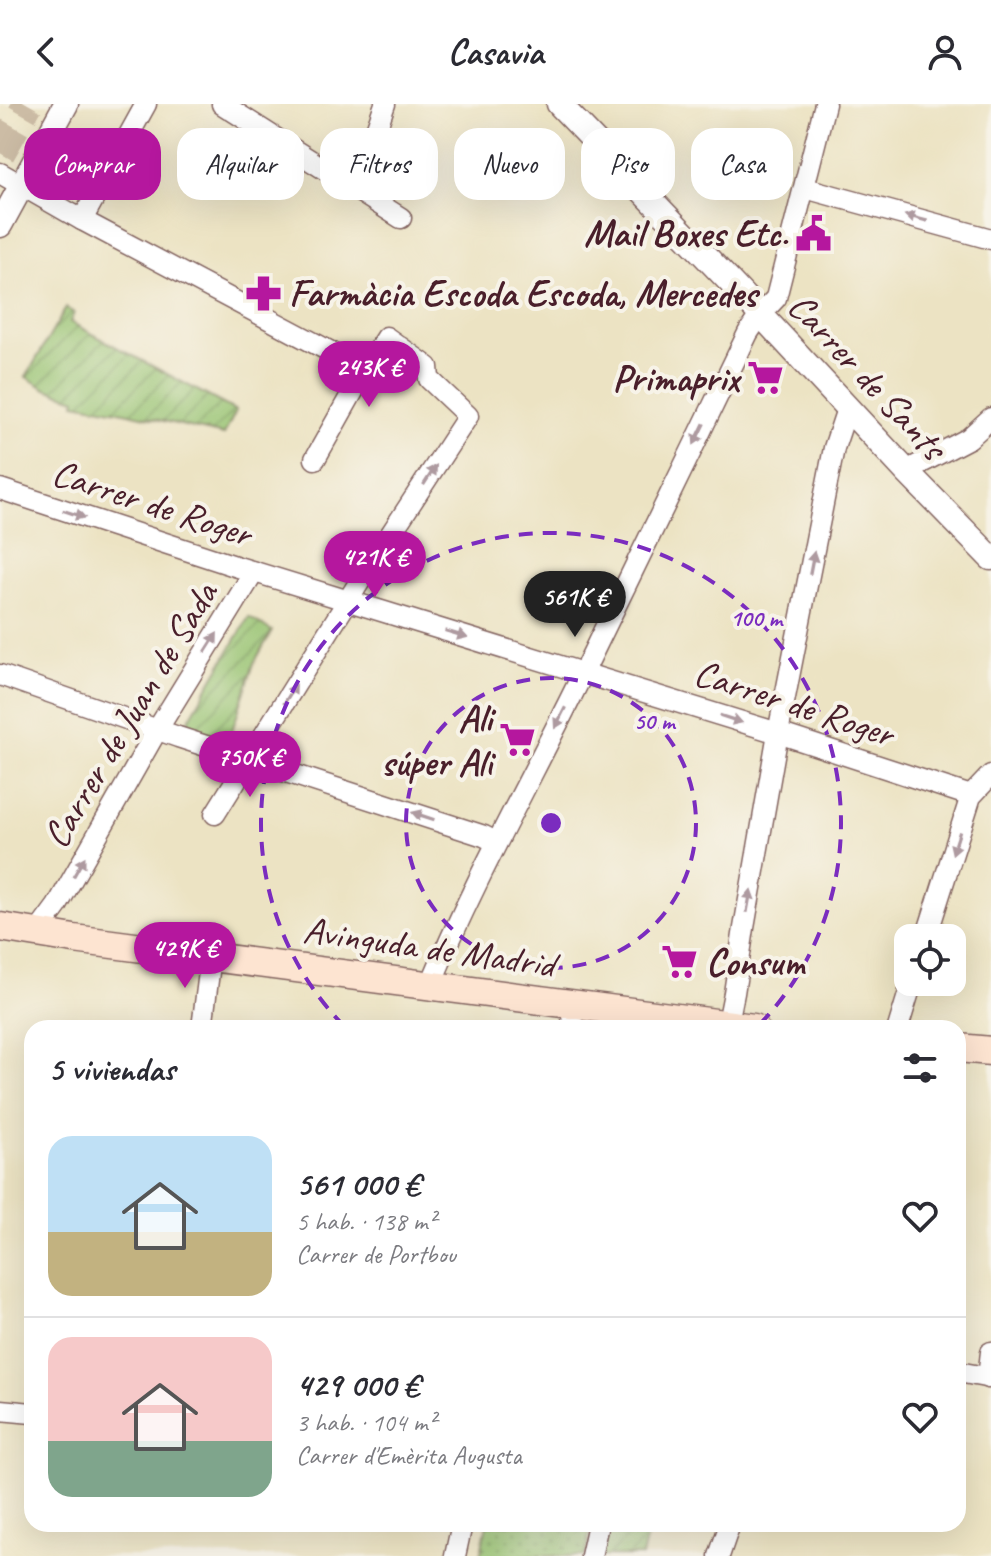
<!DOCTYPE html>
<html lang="es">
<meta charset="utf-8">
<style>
:root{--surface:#fff;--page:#f2f2f3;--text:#2b2b33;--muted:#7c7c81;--line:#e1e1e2;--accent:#b5179e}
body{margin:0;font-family:Caveat,sans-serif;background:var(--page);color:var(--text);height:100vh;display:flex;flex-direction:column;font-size:30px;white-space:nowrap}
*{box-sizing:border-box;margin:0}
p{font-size:26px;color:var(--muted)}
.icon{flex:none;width:44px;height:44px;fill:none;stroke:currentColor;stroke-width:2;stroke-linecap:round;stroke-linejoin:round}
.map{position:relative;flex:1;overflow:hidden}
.panel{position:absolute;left:24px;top:916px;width:942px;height:512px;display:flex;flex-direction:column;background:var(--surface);border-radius:24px;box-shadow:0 8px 32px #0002}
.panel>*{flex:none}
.banner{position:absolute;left:24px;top:24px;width:944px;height:72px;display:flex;gap:16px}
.controls{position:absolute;left:894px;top:820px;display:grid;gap:16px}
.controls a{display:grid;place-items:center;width:72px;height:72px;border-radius:16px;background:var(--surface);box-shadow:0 8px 32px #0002;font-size:40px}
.price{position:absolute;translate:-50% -68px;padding:0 18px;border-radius:28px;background:var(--accent);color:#fff;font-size:26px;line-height:52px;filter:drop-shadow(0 2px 4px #0008)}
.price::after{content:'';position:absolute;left:50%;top:48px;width:24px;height:18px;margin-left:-12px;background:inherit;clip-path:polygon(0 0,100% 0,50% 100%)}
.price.active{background:#222;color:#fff}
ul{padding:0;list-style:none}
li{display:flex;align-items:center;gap:24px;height:200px;padding:0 24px}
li+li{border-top:2px solid var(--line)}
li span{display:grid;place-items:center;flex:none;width:224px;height:160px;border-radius:24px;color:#555}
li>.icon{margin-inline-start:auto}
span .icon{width:96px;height:96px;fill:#fffc;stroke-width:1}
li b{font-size:34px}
h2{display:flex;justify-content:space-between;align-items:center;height:96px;padding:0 24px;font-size:34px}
.pill{padding:0 28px;border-radius:24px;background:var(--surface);box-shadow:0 8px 32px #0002;font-size:28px;line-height:72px}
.pill.active{background:var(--accent);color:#fff}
header{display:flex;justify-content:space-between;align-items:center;height:104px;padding:0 24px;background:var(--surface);font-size:36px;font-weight:700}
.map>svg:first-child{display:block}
.park{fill:url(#park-dots);stroke:#70704e;stroke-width:2}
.garden{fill:url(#garden-furrows);stroke:#70704e;stroke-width:2}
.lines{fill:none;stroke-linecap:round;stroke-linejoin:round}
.primary-tunnel{stroke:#ccbca5;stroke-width:30;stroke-dasharray:30 15;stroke-linecap:butt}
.minor-casing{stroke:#836460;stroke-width:23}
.tertiary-casing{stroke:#836460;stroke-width:27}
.secondary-casing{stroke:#836460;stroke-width:31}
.minor{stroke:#fff;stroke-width:20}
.tertiary{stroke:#fff;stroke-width:24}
.secondary{stroke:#fde4d1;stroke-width:28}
.oneway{fill:#ae9aa0}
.ring{fill:none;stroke:#7b2cbf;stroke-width:4;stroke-dasharray:14 10}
.labels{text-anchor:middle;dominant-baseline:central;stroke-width:8;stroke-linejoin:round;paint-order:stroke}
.poi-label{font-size:38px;font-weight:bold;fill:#4a1f2b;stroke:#f7f3e8;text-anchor:end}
.street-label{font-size:38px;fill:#4a1f2b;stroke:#f7f3e8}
.centre{fill:#7b2cbf;stroke:#f7f3e8;stroke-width:4}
.ring-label{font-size:24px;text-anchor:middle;font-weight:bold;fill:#7b2cbf;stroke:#f7f3e8;stroke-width:8;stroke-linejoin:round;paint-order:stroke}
</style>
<header><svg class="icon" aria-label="back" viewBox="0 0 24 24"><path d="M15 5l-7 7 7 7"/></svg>Casavia<svg class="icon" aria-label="person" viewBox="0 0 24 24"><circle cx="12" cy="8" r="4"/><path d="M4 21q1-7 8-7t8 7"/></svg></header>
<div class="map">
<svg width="991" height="1452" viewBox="0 0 991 1452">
<defs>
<pattern id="park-dots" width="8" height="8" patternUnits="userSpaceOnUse" patternTransform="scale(2)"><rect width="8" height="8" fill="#96c270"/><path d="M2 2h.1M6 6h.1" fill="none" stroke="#7c9d5c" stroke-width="1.8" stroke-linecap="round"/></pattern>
<pattern id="garden-furrows" width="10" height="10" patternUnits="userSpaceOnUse" patternTransform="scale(2)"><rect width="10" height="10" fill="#96c270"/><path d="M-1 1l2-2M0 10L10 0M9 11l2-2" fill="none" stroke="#7c9d5c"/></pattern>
</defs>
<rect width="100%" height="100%" fill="#f7f3e8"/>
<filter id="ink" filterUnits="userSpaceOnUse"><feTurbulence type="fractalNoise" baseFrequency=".0125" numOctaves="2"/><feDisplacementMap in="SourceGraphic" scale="16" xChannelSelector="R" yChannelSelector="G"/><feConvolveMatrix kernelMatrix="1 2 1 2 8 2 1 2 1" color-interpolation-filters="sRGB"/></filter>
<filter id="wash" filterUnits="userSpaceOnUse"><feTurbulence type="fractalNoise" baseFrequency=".006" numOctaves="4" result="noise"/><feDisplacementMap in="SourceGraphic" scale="32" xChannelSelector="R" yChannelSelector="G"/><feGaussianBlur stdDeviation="1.8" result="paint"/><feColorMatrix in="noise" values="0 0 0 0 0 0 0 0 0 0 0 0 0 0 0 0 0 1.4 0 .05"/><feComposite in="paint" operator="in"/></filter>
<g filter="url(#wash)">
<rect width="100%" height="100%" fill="#ece3c3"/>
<polygon class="park" points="487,1420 592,1420 585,1452 480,1452"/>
<g class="garden">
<polygon points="66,204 74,209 70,218 236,307 224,331 129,309 75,299 76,295 46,285 26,273"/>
<polygon points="249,513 272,527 254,559 229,636 185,622"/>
<polygon points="602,1420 650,1420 642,1452 595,1452"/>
</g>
</g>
<g filter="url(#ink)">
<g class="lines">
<polyline class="primary-tunnel" points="0,49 28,0"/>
<defs>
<g id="minor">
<polyline points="222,0 401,114"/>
<polyline points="0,69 82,116 365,266"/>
<polyline points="356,84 385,0"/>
<polyline points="805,84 991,135"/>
<polyline points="82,116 146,0"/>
<polyline points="906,367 969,334 991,314"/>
<polyline points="0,385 235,462 778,629 971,692"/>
<polyline points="0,571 178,633 484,732 496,738"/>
<polyline points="215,710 360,477 468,312 429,275 428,263 386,233 365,266 315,355"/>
<polyline points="37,829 57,802 157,626 254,468"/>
<polyline points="926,834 971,692 991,671"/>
<path d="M430,882C475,774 533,672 584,567C639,454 694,342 748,229L760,211L776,194L825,0"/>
<polyline points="202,924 211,852"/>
<polyline points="572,924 573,901"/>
<polyline points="727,924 734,889 744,824 778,629 834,344 847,305"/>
<polyline points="898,924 912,878"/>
<polyline points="958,1268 991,1274"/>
<polyline points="988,1274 991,1248"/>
<polyline points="0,1306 32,1309"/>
<polyline points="455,1452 462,1420"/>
<polyline points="591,1452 598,1420"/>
<polyline points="719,1452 730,1420"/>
</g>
<g id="tertiary">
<polyline points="559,0 735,183 906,367 991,454"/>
<polyline points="0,121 66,0"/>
</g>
<g id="secondary">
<polyline points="0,823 74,835 754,924"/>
<polyline points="958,944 991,947"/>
</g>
</defs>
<use href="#minor" class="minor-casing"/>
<use href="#tertiary" class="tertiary-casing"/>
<use href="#secondary" class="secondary-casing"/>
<use href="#minor" class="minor"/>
<use href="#tertiary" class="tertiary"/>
<use href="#secondary" class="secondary"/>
</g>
<defs><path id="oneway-solid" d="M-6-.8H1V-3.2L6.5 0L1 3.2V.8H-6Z" transform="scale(2)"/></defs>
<g class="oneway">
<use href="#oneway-solid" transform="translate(916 114) rotate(-165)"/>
<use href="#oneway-solid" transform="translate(699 330) rotate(116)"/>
<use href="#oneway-solid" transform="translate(430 371) rotate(-57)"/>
<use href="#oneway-solid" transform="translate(74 410) rotate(18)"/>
<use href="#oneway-solid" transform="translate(812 459) rotate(-79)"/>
<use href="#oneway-solid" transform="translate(456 530) rotate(17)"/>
<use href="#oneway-solid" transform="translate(211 539) rotate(-58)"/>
<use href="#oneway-solid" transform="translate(290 590) rotate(-58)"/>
<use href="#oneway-solid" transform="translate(560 614) rotate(117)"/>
<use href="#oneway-solid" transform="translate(731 615) rotate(18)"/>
<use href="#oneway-solid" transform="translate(423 712) rotate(-162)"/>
<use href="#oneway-solid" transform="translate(956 739) rotate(108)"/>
<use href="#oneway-solid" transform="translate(79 763) rotate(-60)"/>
<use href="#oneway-solid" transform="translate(749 797) rotate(-80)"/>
</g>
</g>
<g class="ring">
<circle cx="551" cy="719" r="145"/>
<path d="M344 922A290 290 0 1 1 758 922"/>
</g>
<defs>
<symbol id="civic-bare" viewBox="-9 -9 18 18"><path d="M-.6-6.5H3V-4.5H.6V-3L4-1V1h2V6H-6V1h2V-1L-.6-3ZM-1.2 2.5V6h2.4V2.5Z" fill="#b5179e" stroke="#f7f3e8" stroke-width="2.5" paint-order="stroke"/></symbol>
<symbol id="pharmacy-bare" viewBox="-9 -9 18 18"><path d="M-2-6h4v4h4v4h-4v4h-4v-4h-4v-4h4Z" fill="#b5179e" stroke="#f7f3e8" stroke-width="2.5" paint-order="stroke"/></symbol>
<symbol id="supermarket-bare" viewBox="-9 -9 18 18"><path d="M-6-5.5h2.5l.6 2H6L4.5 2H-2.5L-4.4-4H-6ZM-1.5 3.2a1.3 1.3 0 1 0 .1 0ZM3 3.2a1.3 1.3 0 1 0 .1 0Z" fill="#b5179e" stroke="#f7f3e8" stroke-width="2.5" paint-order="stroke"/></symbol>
</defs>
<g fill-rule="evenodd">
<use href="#civic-bare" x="788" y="104" width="51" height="51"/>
<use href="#pharmacy-bare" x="238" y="164" width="51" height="51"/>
<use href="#supermarket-bare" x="740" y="248" width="51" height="51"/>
<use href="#supermarket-bare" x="492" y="610" width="51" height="51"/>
<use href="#supermarket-bare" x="654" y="832" width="51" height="51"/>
</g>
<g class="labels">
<g class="poi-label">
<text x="788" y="129">Mail Boxes Etc.</text>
<text x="289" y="189" text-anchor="start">Farmàcia Escoda Escoda, Mercedes</text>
<text x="739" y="274">Primaprix</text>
<text x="492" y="614">Ali<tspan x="492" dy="44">súper Ali</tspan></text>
<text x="706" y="858" text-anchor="start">Consum</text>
</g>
<g class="street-label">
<text transform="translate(867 272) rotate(47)">Carrer de Sants</text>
<text transform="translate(152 399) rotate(18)">Carrer de Roger</text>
<text transform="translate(794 599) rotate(18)">Carrer de Roger</text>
<text transform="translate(130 611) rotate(-59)">Carrer de Juan de Sada</text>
<text transform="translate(429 843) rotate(8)">Avinguda de Madrid</text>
</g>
</g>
<circle cx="551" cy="719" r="12" class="centre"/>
<g class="ring-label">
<text x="756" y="522">100 m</text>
<text x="654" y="625">50 m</text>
</g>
</svg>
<div class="controls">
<a><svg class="icon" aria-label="locate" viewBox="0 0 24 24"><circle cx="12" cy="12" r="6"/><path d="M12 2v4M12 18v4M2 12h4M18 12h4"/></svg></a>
</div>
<b class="price" style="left:369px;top:305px">243K €</b>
<b class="price" style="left:375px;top:495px">421K €</b>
<b class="price active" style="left:575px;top:535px">561K €</b>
<b class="price" style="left:250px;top:695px">750K €</b>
<b class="price" style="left:185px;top:886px">429K €</b>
<div class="banner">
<a class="pill active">Comprar</a>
<a class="pill">Alquilar</a>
<a class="pill">Filtros</a>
<a class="pill">Nuevo</a>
<a class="pill">Piso</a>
<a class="pill">Casa</a>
</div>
<section class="panel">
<h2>5 viviendas<svg class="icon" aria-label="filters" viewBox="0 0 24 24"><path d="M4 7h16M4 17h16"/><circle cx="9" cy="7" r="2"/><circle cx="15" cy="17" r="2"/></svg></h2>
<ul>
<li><span style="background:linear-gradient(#bfe0f5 60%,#c2b280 0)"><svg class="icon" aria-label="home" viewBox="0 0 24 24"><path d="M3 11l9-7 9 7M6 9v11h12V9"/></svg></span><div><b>561 000 €</b><p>5 hab. · 138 m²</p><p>Carrer de Portbou</p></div><svg class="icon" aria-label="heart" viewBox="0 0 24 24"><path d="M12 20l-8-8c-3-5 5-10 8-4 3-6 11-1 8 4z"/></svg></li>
<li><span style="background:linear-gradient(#f6c9c9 65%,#7fa58c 0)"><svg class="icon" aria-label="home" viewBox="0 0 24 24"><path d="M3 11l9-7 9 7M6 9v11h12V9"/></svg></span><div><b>429 000 €</b><p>3 hab. · 104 m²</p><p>Carrer d'Emèrita Augusta</p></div><svg class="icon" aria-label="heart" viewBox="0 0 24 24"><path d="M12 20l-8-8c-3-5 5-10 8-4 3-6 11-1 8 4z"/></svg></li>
</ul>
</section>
</div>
